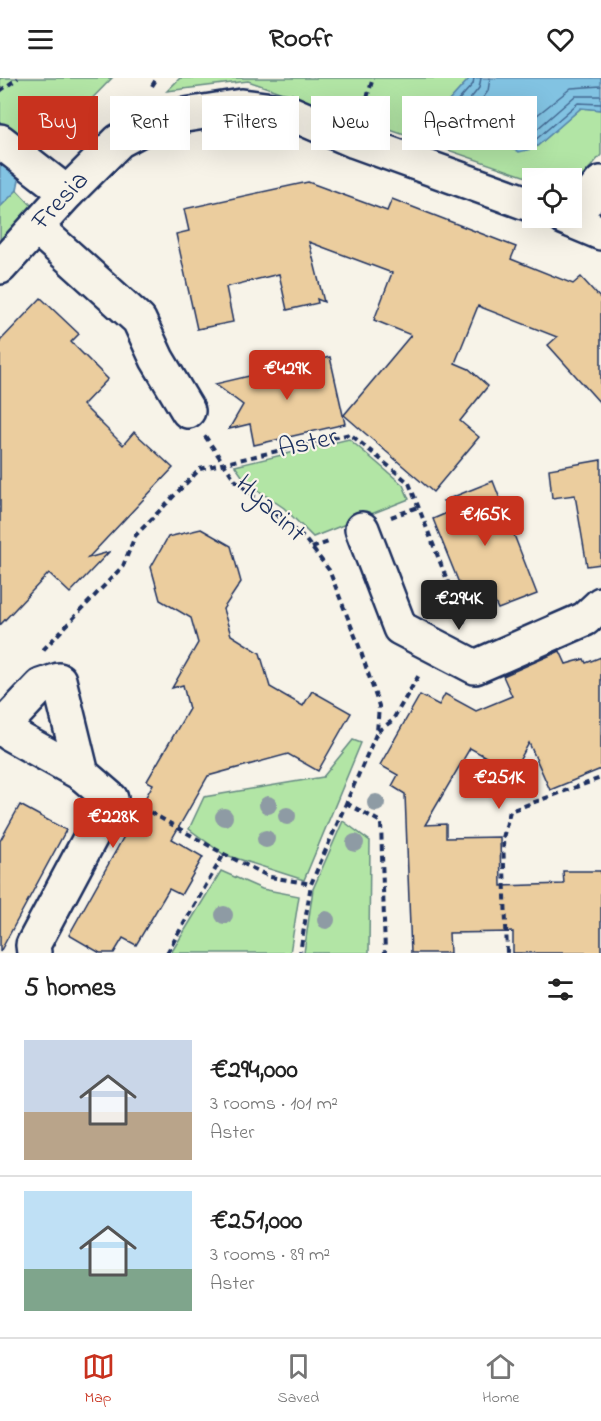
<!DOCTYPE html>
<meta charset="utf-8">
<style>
:root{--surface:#fff;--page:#f2f2f2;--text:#222;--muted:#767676;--line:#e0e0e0;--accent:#c8321e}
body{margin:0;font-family:"Indie Flower",sans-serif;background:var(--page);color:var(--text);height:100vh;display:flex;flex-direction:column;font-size:22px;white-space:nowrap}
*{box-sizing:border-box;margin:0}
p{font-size:20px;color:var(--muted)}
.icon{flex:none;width:33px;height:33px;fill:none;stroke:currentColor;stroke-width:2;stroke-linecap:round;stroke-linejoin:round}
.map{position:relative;height:875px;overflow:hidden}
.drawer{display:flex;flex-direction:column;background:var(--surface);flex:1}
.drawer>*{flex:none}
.guide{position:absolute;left:18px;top:18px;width:566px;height:54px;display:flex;gap:12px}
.tools{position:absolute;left:522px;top:90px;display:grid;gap:12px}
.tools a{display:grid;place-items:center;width:60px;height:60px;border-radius:0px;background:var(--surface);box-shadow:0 6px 24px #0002;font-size:30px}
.price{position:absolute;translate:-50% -51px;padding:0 14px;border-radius:6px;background:var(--accent);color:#fff;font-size:20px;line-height:39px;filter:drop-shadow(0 2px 3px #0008)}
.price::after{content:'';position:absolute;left:50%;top:36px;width:18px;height:14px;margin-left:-9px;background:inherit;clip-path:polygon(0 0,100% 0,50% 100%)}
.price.current{background:#222;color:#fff}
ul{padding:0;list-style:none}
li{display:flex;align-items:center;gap:18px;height:150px;padding:0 24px}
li+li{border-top:2px solid var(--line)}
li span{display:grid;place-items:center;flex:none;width:168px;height:120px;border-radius:0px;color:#555}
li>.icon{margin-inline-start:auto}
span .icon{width:72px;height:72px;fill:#fffc;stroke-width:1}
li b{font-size:26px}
h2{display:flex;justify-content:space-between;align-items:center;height:72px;padding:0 24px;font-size:26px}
.pill{padding:0 21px;border-radius:0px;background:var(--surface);box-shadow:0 6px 24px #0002;font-size:21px;line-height:54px}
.pill.current{background:var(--accent);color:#fff}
header{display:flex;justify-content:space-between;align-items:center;height:78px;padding:0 24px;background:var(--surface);font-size:27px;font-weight:800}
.tabs{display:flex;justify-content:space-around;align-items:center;height:84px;border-top:2px solid var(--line);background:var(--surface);font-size:16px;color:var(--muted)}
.tabs a{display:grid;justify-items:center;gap:3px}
.tabs .current{color:var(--accent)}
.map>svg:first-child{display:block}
.green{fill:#b2e5a5;stroke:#668a82;stroke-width:1.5}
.water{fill:#82c3e2;stroke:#5988ad;stroke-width:1.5}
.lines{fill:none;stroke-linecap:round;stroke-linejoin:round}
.shore{stroke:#446a93;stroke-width:1.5}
.building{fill:#ebcd9e;stroke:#1b2f5e;stroke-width:1.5}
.minor-casing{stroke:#1b2f5e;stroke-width:38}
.path{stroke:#1b2f5e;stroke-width:4;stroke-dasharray:6 4.5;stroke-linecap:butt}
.minor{stroke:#f7f3e8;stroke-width:33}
.tree{fill:#8e9ba4}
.labels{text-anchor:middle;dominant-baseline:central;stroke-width:4.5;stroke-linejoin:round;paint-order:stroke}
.street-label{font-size:27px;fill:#1b2f5e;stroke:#f7f3e8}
</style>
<header><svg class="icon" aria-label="menu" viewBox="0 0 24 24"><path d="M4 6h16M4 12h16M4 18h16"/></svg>Roofr<svg class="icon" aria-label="heart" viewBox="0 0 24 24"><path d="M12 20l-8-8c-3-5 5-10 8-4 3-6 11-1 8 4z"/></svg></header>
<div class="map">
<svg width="601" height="875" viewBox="0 0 601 875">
<rect width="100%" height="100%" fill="#f7f3e8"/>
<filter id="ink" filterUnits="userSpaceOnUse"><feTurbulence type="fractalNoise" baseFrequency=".0167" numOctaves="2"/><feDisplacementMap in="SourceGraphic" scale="12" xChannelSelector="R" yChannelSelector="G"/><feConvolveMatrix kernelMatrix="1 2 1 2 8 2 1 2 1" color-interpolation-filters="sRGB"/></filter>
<g filter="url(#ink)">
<g class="green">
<polygon points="0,0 112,0 32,82 0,58"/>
<polygon points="180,0 470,0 439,34 535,70 581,30 601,32 601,77 580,101 572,104 572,100 532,101 248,3 167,13"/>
<polygon points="17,112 33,129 0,173 0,129"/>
<polygon points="349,361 403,407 409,421 313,459 284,430 247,405 235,388"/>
<polygon points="353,662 361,665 304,802 223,776 189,751 204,719 323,699"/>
<polygon points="343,743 370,763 369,875 304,875 313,811"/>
<polygon points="221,793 262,811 299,818 290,875 171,875"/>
</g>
<g class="water">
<polygon points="470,0 601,0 601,32 581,30 535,70 519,74 442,43 439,34"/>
<polygon points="0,81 19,102 17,112 0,129"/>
</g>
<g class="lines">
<g class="shore">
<polyline points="474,0 473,6 447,35 447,38 520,68 533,64 578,25 601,26"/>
<polyline points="481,0 479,10 459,35 520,60 529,58 575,18 601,18"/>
<polyline points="490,0 488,13 475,31 521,50 571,10 601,8"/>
</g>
</g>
<g class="building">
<polygon points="308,104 387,133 392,121 516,169 511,181 573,206 581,199 601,221 601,326 548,267 557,259 478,228 455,285 469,291 488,308 460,343 479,359 433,414 344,337 411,257 374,242 392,195 309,164 324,224 317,221 318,225 287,232 279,196 226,209 233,244 197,251 176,156 189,153 184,131"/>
<polygon points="41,220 79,256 71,264 108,301 83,327 123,367 134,354 173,390 88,480 109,474 70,515 49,495 0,547 0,263"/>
<polygon points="330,279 345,346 254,367 250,346 229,351 243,327 215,306"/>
<polygon points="601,382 601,486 587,488 575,417 552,420 549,391"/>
<polygon points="493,403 537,516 498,531 492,518 488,520 483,507 463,515 433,441 454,432 443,423"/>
<polygon points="201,451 231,468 241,504 223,531 231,557 260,575 270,609 303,628 312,613 351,635 318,693 288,676 208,698 172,761 203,779 181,817 169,811 136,867 123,860 114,875 100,875 69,857 153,706 147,703 189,631 183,607 172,610 198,565 191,540 160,522 151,489 168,459"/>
<polygon points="560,573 566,586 584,581 586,585 601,579 601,691 550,712 529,665 513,694 470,670 425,747 446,746 446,760 500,759 501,808 564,806 563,793 601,793 601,875 513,875 513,854 449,855 450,875 411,875 405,716 392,708 398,697 380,687 420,617 439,627 445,616 476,633 512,618 503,598"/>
<polygon points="20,727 66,752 0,874 0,763"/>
</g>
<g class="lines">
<defs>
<g id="minor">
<polyline points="0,63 67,115"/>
<polyline points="565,140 601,155"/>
<polyline points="571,142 601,105"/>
<polyline points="37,150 139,242 157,281 188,333"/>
<polyline points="0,189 67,115 119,63 160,41 242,28 288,34 355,63 532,127"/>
<polyline points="362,451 400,550 475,589 585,541 601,526"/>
<polyline points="0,643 10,656 82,696 59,602 41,608 4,647"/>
<polyline points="34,875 33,867 111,721 82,696"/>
</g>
</defs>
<use href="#minor" class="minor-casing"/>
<g class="path">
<polyline points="152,8 157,0"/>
<polyline points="0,13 18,0"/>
<polyline points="364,30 373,0"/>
<polyline points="205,358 235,402 305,461 329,492 359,568 379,628 377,654 311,806 300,875"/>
<polyline points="391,439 418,429"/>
<polyline points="312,470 331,463"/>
<polyline points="43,572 123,488 135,458 200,391 350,356 409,405 464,545"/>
<polyline points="378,653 392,643 419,597"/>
<polyline points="346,725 381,744 385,875"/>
<polyline points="141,729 224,776 270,799 311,806"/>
<polyline points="167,875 224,776"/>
<polyline points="507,875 503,760 510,733 601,700"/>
</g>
<use href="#minor" class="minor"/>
</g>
<g class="tree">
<circle cx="376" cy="725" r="9"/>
<circle cx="268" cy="727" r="9"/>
<circle cx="287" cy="738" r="9"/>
<circle cx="224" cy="739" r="9"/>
<circle cx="266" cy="761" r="9"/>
<circle cx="355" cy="765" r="9"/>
<circle cx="224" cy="837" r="9"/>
<circle cx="326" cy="842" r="9"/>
</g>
</g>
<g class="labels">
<g class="street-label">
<text transform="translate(61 123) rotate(-47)">Fresia</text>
<text transform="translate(308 366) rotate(-13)">Aster</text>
<text transform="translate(270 431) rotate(43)">Hyacint</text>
</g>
</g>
</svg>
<div class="tools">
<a><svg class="icon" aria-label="locate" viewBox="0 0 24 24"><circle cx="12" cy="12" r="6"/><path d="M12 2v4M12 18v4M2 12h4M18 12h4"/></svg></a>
</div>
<b class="price" style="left:287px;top:323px">€429K</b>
<b class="price" style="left:485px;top:469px">€165K</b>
<b class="price current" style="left:459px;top:553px">€294K</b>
<b class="price" style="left:499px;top:732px">€251K</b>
<b class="price" style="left:113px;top:771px">€228K</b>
<div class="guide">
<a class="pill current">Buy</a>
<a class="pill">Rent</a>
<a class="pill">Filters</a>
<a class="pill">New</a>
<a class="pill">Apartment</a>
</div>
</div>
<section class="drawer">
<h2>5 homes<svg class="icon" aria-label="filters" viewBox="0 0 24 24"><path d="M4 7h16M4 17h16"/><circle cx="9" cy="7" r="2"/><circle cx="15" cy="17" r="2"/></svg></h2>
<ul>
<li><span style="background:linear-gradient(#c9d6e8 60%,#b9a48a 0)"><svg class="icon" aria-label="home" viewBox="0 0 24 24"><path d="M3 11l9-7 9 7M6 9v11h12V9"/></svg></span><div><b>€294,000</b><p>3 rooms · 101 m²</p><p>Aster</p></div></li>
<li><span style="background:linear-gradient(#bfe0f5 65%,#7fa58c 0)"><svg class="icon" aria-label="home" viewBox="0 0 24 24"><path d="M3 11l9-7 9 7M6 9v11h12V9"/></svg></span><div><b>€251,000</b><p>3 rooms · 89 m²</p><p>Aster</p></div></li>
</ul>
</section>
<nav class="tabs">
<a class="current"><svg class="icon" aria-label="map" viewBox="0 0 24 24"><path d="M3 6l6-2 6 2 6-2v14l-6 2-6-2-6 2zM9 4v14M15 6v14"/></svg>Map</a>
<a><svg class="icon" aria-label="saved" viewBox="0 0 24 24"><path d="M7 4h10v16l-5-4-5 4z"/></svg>Saved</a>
<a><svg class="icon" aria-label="home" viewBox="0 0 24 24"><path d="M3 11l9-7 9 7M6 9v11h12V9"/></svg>Home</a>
</nav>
